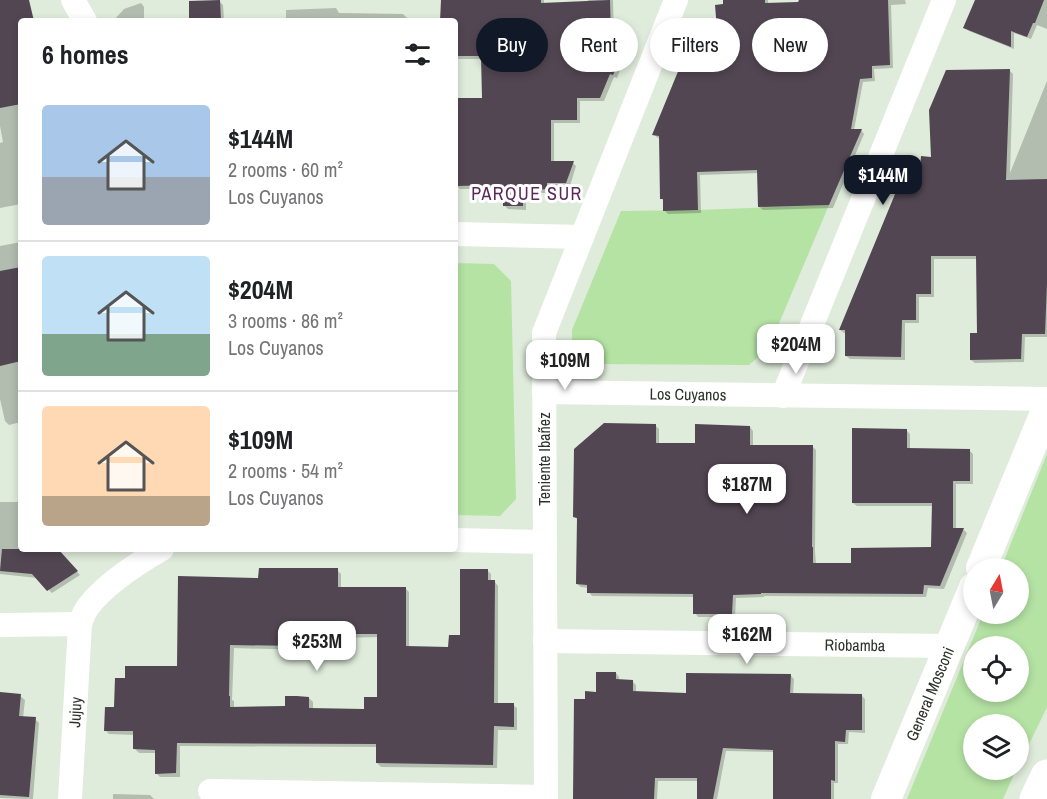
<!DOCTYPE html>
<meta charset="utf-8">
<style>
:root{--surface:#fff;--page:#f6f6f6;--text:#202124;--muted:#757577;--line:#e0e0e0;--accent:#111827}
body{margin:0;font-family:"Archivo Narrow",sans-serif;background:var(--page);color:var(--text);height:100vh;display:flex;flex-direction:column;font-size:22px;white-space:nowrap}
*{box-sizing:border-box;margin:0}
p{font-size:20px;color:var(--muted)}
.icon{flex:none;width:33px;height:33px;fill:none;stroke:currentColor;stroke-width:2;stroke-linecap:round;stroke-linejoin:round}
.map{position:relative;flex:1;overflow:hidden}
.panel{position:absolute;left:18px;top:18px;width:440px;height:534px;display:flex;flex-direction:column;background:var(--surface);border-radius:6px;box-shadow:0 3px 9px #0003}
.panel>*{flex:none}
.banner{position:absolute;left:476px;top:18px;width:482px;height:54px;display:flex;gap:12px}
.needle{width:39px;rotate:10deg}
.fabs{position:absolute;left:963px;top:558px;display:grid;gap:12px}
.fabs a{display:grid;place-items:center;width:66px;height:66px;border-radius:50%;background:var(--surface);box-shadow:0 3px 9px #0003;font-size:30px}
.price{position:absolute;translate:-50% -51px;padding:0 14px;border-radius:12px;background:#fff;color:#222;font-size:20px;line-height:39px;filter:drop-shadow(0 2px 3px #0008)}
.price::after{content:'';position:absolute;left:50%;top:36px;width:18px;height:14px;margin-left:-9px;background:inherit;clip-path:polygon(0 0,100% 0,50% 100%)}
.price.on{background:var(--accent);color:#fff}
ul{padding:0;list-style:none}
li{display:flex;align-items:center;gap:18px;height:150px;padding:0 24px}
li+li{border-top:2px solid var(--line)}
li span{display:grid;place-items:center;flex:none;width:168px;height:120px;border-radius:6px;color:#555}
li>.icon{margin-inline-start:auto}
span .icon{width:72px;height:72px;fill:#fffc;stroke-width:1}
li b{font-size:26px}
h2{display:flex;justify-content:space-between;align-items:center;height:72px;padding:0 24px;font-size:26px}
.chip{padding:0 21px;border-radius:27px;background:var(--surface);box-shadow:0 3px 9px #0003;font-size:21px;line-height:54px}
.chip.on{background:var(--accent);color:#fff}
.map>svg:first-child{display:block}
.green{fill:#b5e3a4;fill-rule:evenodd}
.shadow{fill:#0003;fill-rule:evenodd}
.building{fill:#524652;fill-rule:evenodd}
.lines{fill:none;stroke-linecap:round;stroke-linejoin:round}
.minor{stroke:#fff;stroke-width:24}
.tertiary{stroke:#fff;stroke-width:30}
.motorway{stroke:#fff;stroke-width:33}
.labels{text-anchor:middle;dominant-baseline:central;stroke-width:6;stroke-linejoin:round;paint-order:stroke}
.street-label{font-size:16px;fill:#2d322c;stroke:#fff}
.neighbourhood-label{font-size:18px;letter-spacing:1.5px;fill:#5a295a;stroke:#fff}
</style>
<div class="map">
<svg width="1047" height="799" viewBox="0 0 1047 799">
<rect width="100%" height="100%" fill="#dfebdb"/>
<g class="green">
<polygon points="829,205 769,347 749,365 591,364 572,348 572,330 621,211 698,210"/>
<polygon points="455,263 494,264 511,281 516,499 500,516 455,515"/>
<path d="M1047,454V707L1019,765L1018,724H974V770H1016L1003,799H907L983,614H1018V568H1001ZM974,646H1018V692H974Z"/>
</g>
<g class="shadow">
<polygon points="443,0 544,0 544,4 588,2 588,0 613,0 614,40 625,44 629,48 617,78 614,77 604,101 580,101 580,123 554,123 554,163 573,163 576,166 570,186 550,186 550,193 539,193 539,196 526,197 526,210 508,209 504,205 505,189 460,189 456,185 484,100 483,59 454,59 454,21 442,21"/>
<polygon points="724,0 768,0 768,5 799,4 801,0 905,0 906,4 891,5 893,68 874,69 875,81 863,82 854,130 861,130 864,134 833,208 763,210 759,207 759,173 700,175 701,213 668,214 664,210 664,201 661,198 661,138 658,138 654,135 719,31 725,6"/>
<polygon points="976,0 1047,0 1047,29 1037,25 1031,39 1014,33 1014,49 969,31 965,27"/>
<polygon points="220,2 223,5 224,19 286,18 286,10 336,8 339,13 403,14 407,18 407,21 114,21 114,20 124,9 141,3 144,7 144,20 190,21"/>
<polygon points="21,45 21,204 0,208 0,143 3,142 0,126 0,49"/>
<polygon points="1009,70 1013,74 1010,173 1047,81 1047,337 1025,337 1024,362 975,363 971,360 978,334 977,259 934,259 934,297 919,297 919,323 905,323 905,360 850,359 846,356 847,333 844,333 840,330 921,183 932,158"/>
<polygon points="21,242 21,422 9,425 5,421 0,399 0,246"/>
<polygon points="655,425 659,429 659,444 697,444 750,427 753,431 753,446 812,446 816,450 815,551 816,564 852,565 933,549 934,506 857,506 853,503 906,430 910,434 910,450 969,450 973,454 973,484 956,484 956,530 964,530 967,533 944,589 928,588 926,597 764,596 764,597 736,598 735,617 698,617 695,613 695,597 592,596 589,592 589,588 581,587 577,584 578,520 575,517"/>
<polygon points="0,502 21,502 21,549 56,549 80,575 52,593 37,578 0,574"/>
<path d="M337,570L341,574V589L405,588L409,592V648L450,649L462,637L487,570L491,574V582H495L498,586V704L513,705L517,708V730H498L497,768L381,767L377,763L378,747L180,746V777H160L156,773V753H139L135,749V735L109,734L105,730L116,709L127,680L179,668L260,579ZM378,637V698L365,710H313V702L309,698L287,707L234,709V701L232,700L234,648L301,650V642H341V638Z"/>
<polygon points="616,673 619,677 619,681 632,681 636,685 636,693 688,694 790,675 794,679 793,695 862,696 865,699 865,733 849,732 848,744 838,744 838,783 834,783 834,799 775,799 775,752 726,751 717,799 699,799 699,781 658,781 657,799 574,799 587,701 597,693"/>
<polygon points="0,694 20,696 25,700 23,718 35,719 39,723 33,799 0,798"/>
<polygon points="113,794 150,795 154,799 113,799"/>
</g>
<g class="building">
<polygon points="0,0 29,0 34,21 21,21 21,104 0,108"/>
<polygon points="220,0 221,21 189,21 189,1"/>
<polygon points="441,0 541,0 541,3 610,0 611,37 626,43 613,75 610,74 600,98 577,98 577,120 551,120 551,161 574,161 566,183 547,183 547,189 536,190 536,193 523,194 523,206 503,206 503,185 454,186 454,98 482,98 481,56 456,56 454,21 440,21"/>
<polygon points="723,0 765,0 765,3 798,2 799,0 888,0 890,65 872,66 872,78 860,79 851,129 862,129 829,205 758,207 757,170 697,172 698,210 663,211 663,199 660,199 659,136 652,135 695,30 717,30 715,5 723,4"/>
<polygon points="975,0 1044,0 1035,23 1033,23 1027,37 1011,31 1011,47 963,28"/>
<polygon points="1010,69 1006,180 1047,179 1047,283 1045,334 1022,334 1021,359 970,360 970,333 977,333 976,256 931,256 931,294 916,294 916,320 902,320 901,357 845,356 845,330 839,330 900,182 919,182 921,156 931,157 929,110 946,70"/>
<polygon points="21,267 21,361 0,366 0,271"/>
<polygon points="604,423 656,424 656,443 695,443 695,424 750,426 750,445 813,445 812,547 813,547 813,563 851,563 851,548 931,547 932,503 852,503 852,428 907,429 907,448 970,449 970,481 953,481 953,528 964,528 940,586 924,585 923,594 761,593 761,594 733,595 732,614 693,614 693,594 587,593 587,585 576,584 577,518 573,517 574,449"/>
<polygon points="2,549 58,549 78,571 47,591 32,574 0,571"/>
<path d="M259,568H338V587H406V646L448,647L449,635H460V569H488V580H495L494,703H514V727L494,726L493,765L376,763V744L177,743L176,773L155,774V750L133,749V731H104L105,707H114L115,678H125V666H177L178,576L258,578ZM337,634H377V697H364V709L309,708V697L297,696H285V706L230,707V696H229L230,645L298,646V638L337,639Z"/>
<polygon points="596,672 616,672 616,679 633,680 633,691 686,693 686,673 791,674 790,693 862,694 862,730 846,730 845,742 835,741 835,781 831,780 831,799 773,799 773,750 723,748 713,799 697,799 697,778 655,778 654,799 573,799 574,699 585,699 585,691 596,692"/>
<polygon points="0,692 21,694 19,716 36,717 29,797 0,795"/>
</g>
<g class="lines">
<g class="minor">
<polyline points="73,0 85,21"/>
<polyline points="454,234 582,237"/>
<path id="s1" d="M544,392L1047,399"/>
<polyline points="783,396 944,0"/>
<polyline points="454,540 544,542"/>
<polyline points="0,625 80,624"/>
<path id="s2" d="M545,641L949,646"/>
<polyline points="210,791 546,797"/>
<path id="s3" d="M70,799L80,624C82,618 84,612 88,607C104,585 138,563 162,549"/>
<polyline points="546,799 544,333 676,0"/>
</g>
<g class="tertiary">
<polyline points="981,568 1047,408"/>
<path id="s4" d="M886,799L974,587"/>
</g>
<polyline class="motorway" points="1036,799 1047,776"/>
</g>
<g class="labels">
<g class="street-label">
<text stroke="none"><textPath href="#s1" startOffset="144">Los Cuyanos</textPath></text>
<text transform="translate(544 459) rotate(-90)">Teniente Ibañez</text>
<text stroke="none"><textPath href="#s2" startOffset="310">Riobamba</textPath></text>
<text stroke="none"><textPath href="#s4" startOffset="114">General Mosconi</textPath></text>
<text stroke="none"><textPath href="#s3" startOffset="87">Jujuy</textPath></text>
</g>
<g class="neighbourhood-label">
<text x="527" y="193">PARQUE SUR</text>
</g>
</g>
</svg>
<div class="fabs">
<a><svg class="needle" viewBox="-14 -14 28 28"><path d="M0-13l5 13h-10z" fill="#e53935"/><path d="M0 13l5-13h-10z" fill="#757577"/></svg></a>
<a><svg class="icon" aria-label="locate" viewBox="0 0 24 24"><circle cx="12" cy="12" r="6"/><path d="M12 2v4M12 18v4M2 12h4M18 12h4"/></svg></a>
<a><svg class="icon" aria-label="layers" viewBox="0 0 24 24"><path d="M12 4l9 5-9 5-9-5zM3 14l9 5 9-5"/></svg></a>
</div>
<b class="price on" style="left:883px;top:206px">$144M</b>
<b class="price" style="left:796px;top:375px">$204M</b>
<b class="price" style="left:565px;top:391px">$109M</b>
<b class="price" style="left:747px;top:515px">$187M</b>
<b class="price" style="left:747px;top:665px">$162M</b>
<b class="price" style="left:317px;top:672px">$253M</b>
<div class="banner">
<a class="chip on">Buy</a>
<a class="chip">Rent</a>
<a class="chip">Filters</a>
<a class="chip">New</a>
</div>
<section class="panel">
<h2>6 homes<svg class="icon" aria-label="filters" viewBox="0 0 24 24"><path d="M4 7h16M4 17h16"/><circle cx="9" cy="7" r="2"/><circle cx="15" cy="17" r="2"/></svg></h2>
<ul>
<li><span style="background:linear-gradient(#a9c7e8 60%,#9aa5b1 0)"><svg class="icon" aria-label="home" viewBox="0 0 24 24"><path d="M3 11l9-7 9 7M6 9v11h12V9"/></svg></span><div><b>$144M</b><p>2 rooms · 60 m²</p><p>Los Cuyanos</p></div></li>
<li><span style="background:linear-gradient(#bfe0f5 65%,#7fa58c 0)"><svg class="icon" aria-label="home" viewBox="0 0 24 24"><path d="M3 11l9-7 9 7M6 9v11h12V9"/></svg></span><div><b>$204M</b><p>3 rooms · 86 m²</p><p>Los Cuyanos</p></div></li>
<li><span style="background:linear-gradient(#ffd9b3 75%,#b9a48a 0)"><svg class="icon" aria-label="home" viewBox="0 0 24 24"><path d="M3 11l9-7 9 7M6 9v11h12V9"/></svg></span><div><b>$109M</b><p>2 rooms · 54 m²</p><p>Los Cuyanos</p></div></li>
</ul>
</section>
</div>
